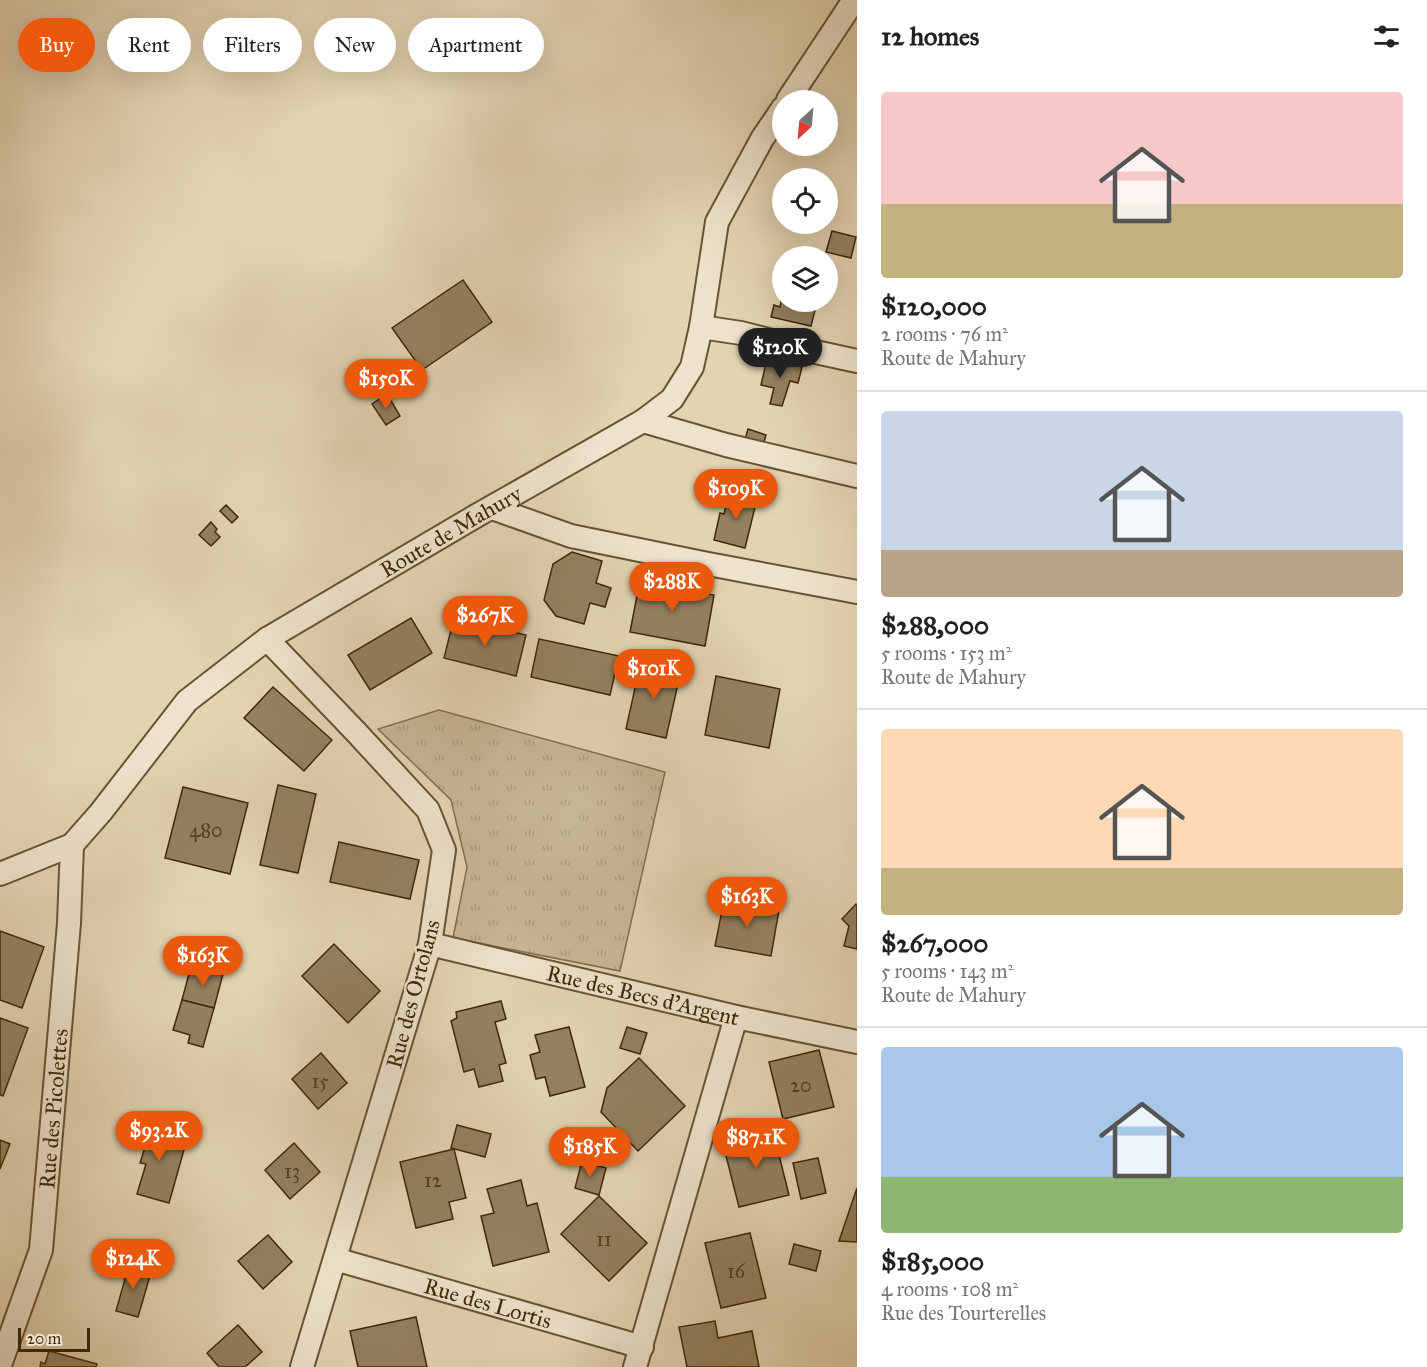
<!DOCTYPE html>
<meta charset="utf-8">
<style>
:root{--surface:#fff;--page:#f2f2f2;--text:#202124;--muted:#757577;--line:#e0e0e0;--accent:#ea580c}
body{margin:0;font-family:"IM FELL Great Primer",serif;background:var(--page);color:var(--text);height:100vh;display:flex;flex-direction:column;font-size:22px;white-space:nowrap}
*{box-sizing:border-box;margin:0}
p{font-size:20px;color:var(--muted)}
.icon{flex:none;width:33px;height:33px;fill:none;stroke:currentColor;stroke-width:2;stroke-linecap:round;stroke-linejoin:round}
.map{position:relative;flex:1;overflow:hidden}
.drawer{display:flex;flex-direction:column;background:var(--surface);width:570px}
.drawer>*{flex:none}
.top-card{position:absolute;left:18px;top:18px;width:570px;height:54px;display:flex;gap:12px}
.needle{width:39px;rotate:206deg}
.buttons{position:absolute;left:772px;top:90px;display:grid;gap:12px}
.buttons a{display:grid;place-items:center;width:66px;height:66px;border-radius:50%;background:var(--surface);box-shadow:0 6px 24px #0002;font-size:30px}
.scale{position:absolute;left:18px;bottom:15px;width:72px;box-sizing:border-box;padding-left:6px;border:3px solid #3f2907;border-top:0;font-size:16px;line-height:21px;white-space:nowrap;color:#3f2907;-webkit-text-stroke:4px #ede2cc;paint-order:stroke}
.price{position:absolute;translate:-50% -51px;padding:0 14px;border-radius:21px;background:var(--accent);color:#fff;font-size:20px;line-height:39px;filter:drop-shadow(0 2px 3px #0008)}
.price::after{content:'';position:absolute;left:50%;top:36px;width:18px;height:14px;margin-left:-9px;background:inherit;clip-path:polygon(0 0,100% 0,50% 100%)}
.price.current{background:#222;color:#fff}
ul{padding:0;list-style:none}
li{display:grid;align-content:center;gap:12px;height:318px;padding:0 24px}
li+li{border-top:2px solid var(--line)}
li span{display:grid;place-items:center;height:186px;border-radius:6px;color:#555}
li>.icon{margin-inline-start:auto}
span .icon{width:108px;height:108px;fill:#fffc;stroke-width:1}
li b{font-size:26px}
h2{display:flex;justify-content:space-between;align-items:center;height:72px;padding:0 24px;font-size:26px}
.chip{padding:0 21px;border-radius:27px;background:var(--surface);box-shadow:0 6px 24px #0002;font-size:21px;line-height:54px}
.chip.current{background:var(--accent);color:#fff}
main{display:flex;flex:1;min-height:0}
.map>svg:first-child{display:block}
.grass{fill:url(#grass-tufts);stroke:#83704e;stroke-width:1.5}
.building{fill:#94815f;stroke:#3f2907;stroke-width:1.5}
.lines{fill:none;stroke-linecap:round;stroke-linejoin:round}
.minor-casing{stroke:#685432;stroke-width:26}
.minor{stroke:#ede2cc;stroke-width:22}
.labels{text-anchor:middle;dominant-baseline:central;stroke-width:5;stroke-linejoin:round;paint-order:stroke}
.number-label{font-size:20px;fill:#543f1d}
.street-label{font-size:22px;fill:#3f2907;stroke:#ede2cc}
</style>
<main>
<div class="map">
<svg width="857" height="1367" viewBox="0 0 857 1367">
<defs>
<pattern id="grass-tufts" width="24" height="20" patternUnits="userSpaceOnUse" patternTransform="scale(1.5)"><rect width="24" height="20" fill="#c7b694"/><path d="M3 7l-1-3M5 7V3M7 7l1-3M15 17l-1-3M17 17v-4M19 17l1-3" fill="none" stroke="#ac9c7e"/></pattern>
</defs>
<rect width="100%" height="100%" fill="#e3d3b1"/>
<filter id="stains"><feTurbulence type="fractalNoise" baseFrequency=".00333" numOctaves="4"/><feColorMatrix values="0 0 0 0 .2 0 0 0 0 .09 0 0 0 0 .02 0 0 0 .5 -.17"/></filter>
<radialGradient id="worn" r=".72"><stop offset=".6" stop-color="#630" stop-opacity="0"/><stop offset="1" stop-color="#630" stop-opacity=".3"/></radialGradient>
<polygon class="grass" points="439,710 665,772 620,971 453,938 467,867 451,800 378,729"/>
<g class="building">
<polygon points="832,231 856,237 851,258 826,252"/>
<polygon points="463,280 492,322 422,370 392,328"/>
<polygon points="783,292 783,302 817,302 811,326 771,317 774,305 780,307"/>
<polygon points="767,359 802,367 798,383 790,381 782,406 770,404 774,388 761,385"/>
<polygon points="387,394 400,416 386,425 372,404"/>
<polygon points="748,429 766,435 762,449 744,443"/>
<polygon points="729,492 757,499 745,548 714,540 720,513 724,514"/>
<polygon points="226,505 238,517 232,523 220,511"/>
<polygon points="211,522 217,529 215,532 220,537 211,546 199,535"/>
<polygon points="572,552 602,561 596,583 611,588 605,607 590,603 584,624 556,616 544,600 553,564"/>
<polygon points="640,580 714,595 705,646 630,632"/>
<polygon points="411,618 432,653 370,690 348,655"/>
<polygon points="454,618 526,635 516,676 444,658"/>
<polygon points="539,639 619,656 610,695 531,677"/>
<polygon points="641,661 681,670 666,738 626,729"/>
<polygon points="716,676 780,689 769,748 705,735"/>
<polygon points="273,687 332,740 304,771 244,718"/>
<polygon points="278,785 316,794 298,873 260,865"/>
<polygon points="183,787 248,803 230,874 165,858"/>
<polygon points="339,842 419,860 410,899 330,882"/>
<polygon points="724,900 779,910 771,956 715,946"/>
<polygon points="856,904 857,905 857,949 844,946 849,926 842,919"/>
<polygon points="0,931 44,947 22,1008 0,1000"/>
<polygon points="334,944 380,991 348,1023 302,976"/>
<polygon points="209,966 224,970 214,1008 182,1000 190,970 208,975"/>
<polygon points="182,1000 214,1008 203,1047 188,1043 190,1035 173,1030"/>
<polygon points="501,1001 506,1019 495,1022 506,1063 499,1065 503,1081 479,1087 474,1069 464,1072 451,1021 457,1018 456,1012"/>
<polygon points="0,1018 28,1028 3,1096 0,1095"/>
<polygon points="569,1027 585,1087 550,1096 545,1077 536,1079 530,1055 540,1052 535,1035"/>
<polygon points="627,1027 647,1033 640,1054 620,1048"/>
<polygon points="819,1050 834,1107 783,1119 769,1062"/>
<polygon points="321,1053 347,1083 318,1109 292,1079"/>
<polygon points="639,1058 685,1106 638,1151 601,1112 607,1088"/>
<polygon points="135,1124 187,1139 169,1203 137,1194 146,1164 140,1163 146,1144 131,1139"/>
<polygon points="457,1125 491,1134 485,1157 451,1148"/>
<polygon points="773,1131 789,1195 739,1207 723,1144"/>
<polygon points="0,1140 10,1144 0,1169"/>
<polygon points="294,1143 320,1172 290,1199 265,1170"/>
<polygon points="454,1149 466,1198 449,1202 453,1219 416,1228 400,1162"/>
<polygon points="818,1158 826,1193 801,1199 793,1163"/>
<polygon points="582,1161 606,1168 599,1195 575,1188"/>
<polygon points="521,1180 527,1206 537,1203 549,1252 493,1266 481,1216 494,1213 487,1189"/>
<polygon points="857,1188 857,1242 839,1241"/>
<polygon points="599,1196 647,1243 609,1281 561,1234"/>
<polygon points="750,1233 766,1298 721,1308 705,1243"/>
<polygon points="268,1235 292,1262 263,1289 238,1261"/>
<polygon points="794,1244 821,1251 816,1271 789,1264"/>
<polygon points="150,1261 154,1262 138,1317 116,1311 127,1272 113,1268 114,1264 147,1274"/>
<polygon points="416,1317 427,1367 358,1367 350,1331"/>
<polygon points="715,1321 718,1338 752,1331 759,1367 687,1367 679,1327"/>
<polygon points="238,1325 262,1352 245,1367 219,1367 207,1353"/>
<polygon points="49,1351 97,1364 96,1367 40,1367 41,1362 45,1364"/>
</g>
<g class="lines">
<defs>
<g id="minor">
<polyline points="788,100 854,0"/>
<polyline points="701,327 741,333 820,353 857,361"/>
<polyline points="643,421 726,445 857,476"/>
<polyline points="492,508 571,536 703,563 857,592"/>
<polyline points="267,639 356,732 428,810 444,850 430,944 302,1367"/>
<path id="s1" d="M0,874L72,845L101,812L187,701L267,639L476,516L643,421L672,399L692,367L701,327L717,222L762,139L783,108"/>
<path id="s2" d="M430,944L736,1017L857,1042"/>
<path id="s3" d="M335,1259L642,1347"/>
<path id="s4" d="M0,1365L41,1250L69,923L72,845"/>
<polyline points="635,1367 736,1017"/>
</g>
</defs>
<use href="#minor" class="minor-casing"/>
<use href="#minor" class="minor"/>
</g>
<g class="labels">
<g class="number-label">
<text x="206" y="830">480</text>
<text x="320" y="1081">15</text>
<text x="801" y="1085">20</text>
<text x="292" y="1171">13</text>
<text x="433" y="1180">12</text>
<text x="604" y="1239">11</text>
<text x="736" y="1271">16</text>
</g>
<g class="street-label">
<text stroke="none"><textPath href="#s1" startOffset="576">Route de Mahury</textPath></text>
<text transform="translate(413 994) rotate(-75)">Rue des Ortolans</text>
<text stroke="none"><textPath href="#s2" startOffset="219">Rue des Becs d'Argent</textPath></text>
<text stroke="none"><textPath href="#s4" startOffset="264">Rue des Picolettes</textPath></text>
<text stroke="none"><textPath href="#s3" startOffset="159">Rue des Lortis</textPath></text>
</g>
</g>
<rect width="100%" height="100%" filter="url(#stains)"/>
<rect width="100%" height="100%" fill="url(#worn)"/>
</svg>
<div class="buttons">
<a><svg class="needle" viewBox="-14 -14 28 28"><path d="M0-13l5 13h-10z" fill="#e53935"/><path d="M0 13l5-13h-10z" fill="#757577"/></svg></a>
<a><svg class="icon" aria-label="locate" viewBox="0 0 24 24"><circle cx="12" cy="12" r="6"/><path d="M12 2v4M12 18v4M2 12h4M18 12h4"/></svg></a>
<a><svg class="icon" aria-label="layers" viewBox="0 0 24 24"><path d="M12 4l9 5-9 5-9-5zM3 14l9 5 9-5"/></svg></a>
</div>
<div class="scale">20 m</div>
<b class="price current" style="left:780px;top:379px">$120K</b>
<b class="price" style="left:386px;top:410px">$150K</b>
<b class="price" style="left:736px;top:520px">$109K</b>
<b class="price" style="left:672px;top:613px">$288K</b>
<b class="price" style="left:485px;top:647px">$267K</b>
<b class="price" style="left:654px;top:700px">$101K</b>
<b class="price" style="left:747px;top:928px">$163K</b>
<b class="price" style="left:203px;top:987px">$163K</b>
<b class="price" style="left:159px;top:1162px">$93.2K</b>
<b class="price" style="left:756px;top:1169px">$87.1K</b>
<b class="price" style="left:590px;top:1178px">$185K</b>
<b class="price" style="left:133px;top:1290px">$124K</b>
<div class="top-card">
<a class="chip current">Buy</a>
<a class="chip">Rent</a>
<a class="chip">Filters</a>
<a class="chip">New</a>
<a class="chip">Apartment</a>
</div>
</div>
<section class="drawer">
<h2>12 homes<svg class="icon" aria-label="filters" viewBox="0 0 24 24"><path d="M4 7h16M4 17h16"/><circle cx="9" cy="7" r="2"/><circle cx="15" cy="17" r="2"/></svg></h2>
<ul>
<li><span style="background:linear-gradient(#f6c9c9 60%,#c2b280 0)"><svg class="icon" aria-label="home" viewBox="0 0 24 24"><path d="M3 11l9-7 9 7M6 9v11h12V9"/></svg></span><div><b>$120,000</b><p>2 rooms · 76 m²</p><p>Route de Mahury</p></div></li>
<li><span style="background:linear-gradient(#c9d6e8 75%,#b9a48a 0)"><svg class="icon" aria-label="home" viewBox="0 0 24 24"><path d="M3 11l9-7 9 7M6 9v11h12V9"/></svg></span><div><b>$288,000</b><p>5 rooms · 153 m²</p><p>Route de Mahury</p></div></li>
<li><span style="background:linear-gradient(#ffd9b3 75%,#c2b280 0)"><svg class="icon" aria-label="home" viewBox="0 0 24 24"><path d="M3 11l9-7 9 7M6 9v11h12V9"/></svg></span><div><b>$267,000</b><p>5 rooms · 143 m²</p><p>Route de Mahury</p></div></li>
<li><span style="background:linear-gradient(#a9c7e8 70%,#8fb573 0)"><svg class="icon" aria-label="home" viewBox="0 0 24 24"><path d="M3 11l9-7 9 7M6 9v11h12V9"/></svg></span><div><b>$185,000</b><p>4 rooms · 108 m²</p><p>Rue des Tourterelles</p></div></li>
</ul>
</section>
</main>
